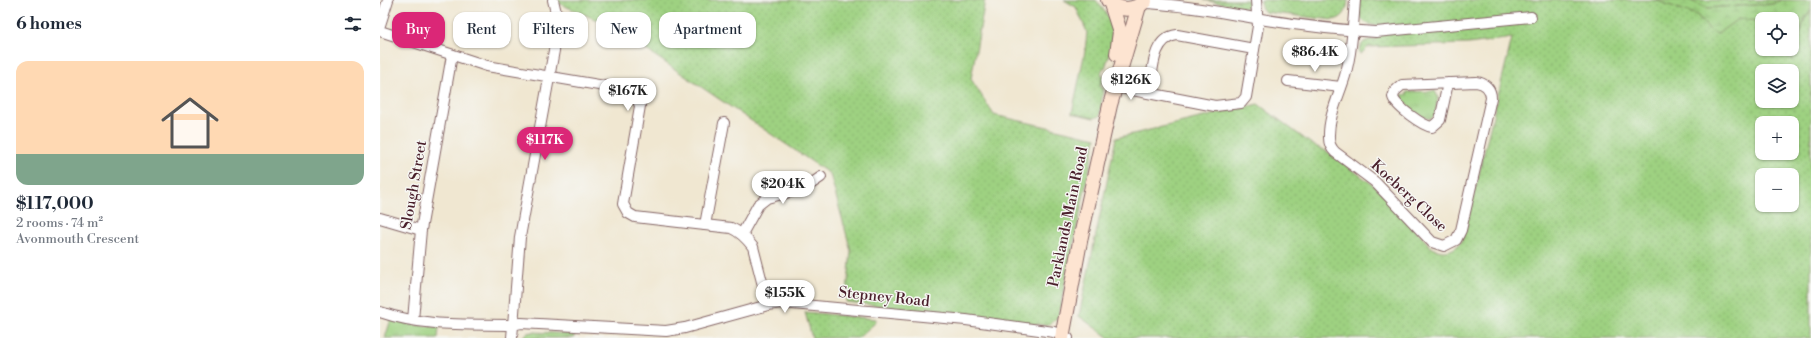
<!DOCTYPE html>
<meta charset="utf-8">
<style>
:root{--surface:#fff;--page:#f2f2f3;--text:#1f2937;--muted:#747a83;--line:#e0e1e3;--accent:#db2777}
body{margin:0;font-family:"Libre Bodoni",serif;background:var(--page);color:var(--text);height:100vh;display:flex;flex-direction:column;font-size:15px;white-space:nowrap}
*{box-sizing:border-box;margin:0}
p{font-size:13px;color:var(--muted)}
.icon{flex:none;width:22px;height:22px;fill:none;stroke:currentColor;stroke-width:2;stroke-linecap:round;stroke-linejoin:round}
.map{position:relative;flex:1;overflow:hidden}
.drawer{display:flex;flex-direction:column;background:var(--surface);width:380px}
.drawer>*{flex:none}
.hud{position:absolute;left:12px;top:12px;width:380px;height:36px;display:flex;gap:8px}
.buttons{position:absolute;left:1375px;top:12px;display:grid;gap:8px}
.buttons a{display:grid;place-items:center;width:44px;height:44px;border-radius:8px;background:var(--surface);box-shadow:0 1px 3px #0004;font-size:20px}
.price{position:absolute;translate:-50% -34px;padding:0 9px;border-radius:14px;background:#fff;color:#222;font-size:13px;line-height:26px;filter:drop-shadow(0 1px 2px #0008)}
.price::after{content:'';position:absolute;left:50%;top:24px;width:12px;height:9px;margin-left:-6px;background:inherit;clip-path:polygon(0 0,100% 0,50% 100%)}
.price.current{background:var(--accent);color:#fff}
ul{padding:0;list-style:none}
li{display:grid;align-content:center;gap:8px;height:212px;padding:0 16px}
li+li{border-top:1px solid var(--line)}
li span{display:grid;place-items:center;height:124px;border-radius:12px;color:#555}
li>.icon{margin-inline-start:auto}
span .icon{width:72px;height:72px;fill:#fffc;stroke-width:1}
li b{font-size:17px}
h2{display:flex;justify-content:space-between;align-items:center;height:48px;padding:0 16px;font-size:17px}
.pill{padding:0 14px;border-radius:12px;background:var(--surface);box-shadow:0 1px 3px #0004;font-size:14px;line-height:36px}
.pill.current{background:var(--accent);color:#fff}
main{display:flex;flex:1;min-height:0}
.map>svg:first-child{display:block}
.grass{fill:url(#grass-dots);stroke:#747856;fill-rule:evenodd}
.wetland{fill:url(#wetland-marsh);stroke:#747856}
.park{fill:url(#park-tufts);stroke:#747856}
.lines{fill:none;stroke-linecap:round;stroke-linejoin:round}
.street-casing{stroke:#846565;stroke-width:12}
.secondary-casing{stroke:#846565;stroke-width:16}
.street{stroke:#fff;stroke-width:10}
.secondary{stroke:#fde4d1;stroke-width:14}
.labels{text-anchor:middle;dominant-baseline:central;stroke-width:3;stroke-linejoin:round;paint-order:stroke}
.street-label{font-size:15px;fill:#4a1f2b;stroke:#f6f6f2}
</style>
<main>
<section class="drawer">
<h2>6 homes<svg class="icon" aria-label="filters" viewBox="0 0 24 24"><path d="M4 7h16M4 17h16"/><circle cx="9" cy="7" r="2"/><circle cx="15" cy="17" r="2"/></svg></h2>
<ul>
<li><span style="background:linear-gradient(#ffd9b3 75%,#7fa58c 0)"><svg class="icon" aria-label="home" viewBox="0 0 24 24"><path d="M3 11l9-7 9 7M6 9v11h12V9"/></svg></span><div><b>$117,000</b><p>2 rooms · 74 m²</p><p>Avonmouth Crescent</p></div></li>
</ul>
</section>
<div class="map">
<svg width="1431" height="338" viewBox="0 0 1431 338">
<defs>
<pattern id="grass-dots" width="8" height="8" patternUnits="userSpaceOnUse"><rect width="8" height="8" fill="#9ed181"/><path d="M2 2h.1M6 6h.1" fill="none" stroke="#8ab370" stroke-width="1.8" stroke-linecap="round"/></pattern>
<pattern id="wetland-marsh" width="20" height="14" patternUnits="userSpaceOnUse"><rect width="20" height="14" fill="#9ed181"/><path d="M1 5h8M5 5V1M11 12h8M15 12V8" fill="none" stroke="#8ab370"/></pattern>
<pattern id="park-tufts" width="24" height="20" patternUnits="userSpaceOnUse"><rect width="24" height="20" fill="#9ed181"/><path d="M3 7l-1-3M5 7V3M7 7l1-3M15 17l-1-3M17 17v-4M19 17l1-3" fill="none" stroke="#8ab370"/></pattern>
</defs>
<rect width="100%" height="100%" fill="#f6f6f2"/>
<filter id="ink" filterUnits="userSpaceOnUse"><feTurbulence type="fractalNoise" baseFrequency=".025" numOctaves="2"/><feDisplacementMap in="SourceGraphic" scale="8" xChannelSelector="R" yChannelSelector="G"/><feConvolveMatrix kernelMatrix="1 2 1 2 8 2 1 2 1" color-interpolation-filters="sRGB"/></filter>
<filter id="wash" filterUnits="userSpaceOnUse"><feTurbulence type="fractalNoise" baseFrequency=".012" numOctaves="4" result="noise"/><feDisplacementMap in="SourceGraphic" scale="16" xChannelSelector="R" yChannelSelector="G"/><feGaussianBlur stdDeviation="0.9" result="paint"/><feColorMatrix in="noise" values="0 0 0 0 0 0 0 0 0 0 0 0 0 0 0 0 0 1.4 0 .05"/><feComposite in="paint" operator="in"/></filter>
<g filter="url(#wash)">
<rect width="100%" height="100%" fill="#f0e7d1"/>
<g class="grass">
<polygon points="177,0 605,0 591,79 614,115 716,138 678,317 669,324 662,325 466,302 471,251 450,174 231,26 178,3"/>
<polygon points="684,0 716,0 731,20 733,29 732,29 732,46 725,68 723,68 721,75 723,76 720,87 723,88 720,116 714,118 692,113 705,51 707,32 696,7"/>
<polygon points="824,0 872,0 869,6 865,8"/>
<path d="M881,0H968C967,10 965,18 953,20L885,12L881,7Z"/>
<path d="M980,0H1275L1317,15L1330,30L1348,25L1358,19L1382,21V49H1404V52L1412,60L1425,18L1431,10V338H729L699,316L736,138L878,104L933,145L948,152L996,187L1051,247C1064,255 1079,251 1084,235L1132,38L1089,44L988,47L981,54L979,53C980,42 986,39 996,40L997,26C979,23 979,17 980,0ZM1382,71H1412V101H1382ZM1382,123H1412V153H1382ZM1382,175H1412V205H1382Z"/>
<polygon points="1309,0 1402,0 1393,4 1326,8"/>
<polygon points="425,312 496,319 496,322 478,338 432,338"/>
</g>
<polygon class="wetland" points="1275,0 1309,0 1326,8 1393,4 1402,0 1431,0 1431,10 1425,18 1412,61 1404,52 1404,49 1412,49 1412,19 1382,19 1382,21 1358,19 1337,34 1330,30 1317,15"/>
<g class="park">
<path d="M1055,91L1058,97L1055,115L1051,119C1043,119 1024,105 1021,97L1023,94L1024,95L1028,93L1027,92Z"/>
<polygon points="11,319 33,325 59,327 58,338 5,338"/>
<polygon points="153,332 194,334 194,338 142,338 147,333"/>
</g>
</g>
<g filter="url(#ink)">
<g class="lines">
<defs>
<g id="street">
<path d="M975,0C973,25 972,52 965,76C959,96 948,117 949,138C949,144 951,148 955,152L995,182L1052,242L1064,246L1076,240L1081,230L1111,98C1111,89 1105,83 1096,82L1022,85L1015,91L1013,97C1015,106 1043,126 1052,127L1060,120L1068,83"/>
<path d="M763,3C800,4 838,12 875,18C915,25 956,30 996,32L1151,17"/>
<polyline points="0,25 8,0"/>
<path d="M0,31L107,66L248,90L256,96L260,106L243,204L248,213L255,217L351,228C361,232 367,239 373,247L388,305"/>
<polyline points="908,81 961,87"/>
<polyline points="737,87 835,106 861,103 866,97 878,26 876,0"/>
<path d="M769,93C773,73 771,38 797,35L874,49"/>
<polyline points="0,218 41,230"/>
<polyline points="325,225 344,123"/>
<polyline points="362,234 378,205 387,198 425,188 441,177"/>
<path d="M0,312C44,327 86,324 132,325L141,323L286,331L305,328L388,305L402,303L586,320L674,332L688,338"/>
<polyline points="33,320 41,230 72,55"/>
<polyline points="132,338 140,237 177,34 178,21 173,0"/>
</g>
<g id="secondary">
<path d="M728,0C738,11 754,12 765,1"/>
<polyline points="731,4 740,32 737,54"/>
<polyline points="682,338 701,236 730,105 759,6"/>
</g>
</defs>
<use href="#street" class="street-casing"/>
<use href="#secondary" class="secondary-casing"/>
<use href="#street" class="street"/>
<use href="#secondary" class="secondary"/>
</g>
</g>
<g class="labels">
<g class="street-label">
<text transform="translate(34 185) rotate(-80)">Slough Street</text>
<text transform="translate(1029 196) rotate(43)">Koeberg Close</text>
<text transform="translate(688 217) rotate(-78)">Parklands Main Road</text>
<text transform="translate(504 297) rotate(6)">Stepney Road</text>
</g>
</g>
</svg>
<div class="buttons">
<a><svg class="icon" aria-label="locate" viewBox="0 0 24 24"><circle cx="12" cy="12" r="6"/><path d="M12 2v4M12 18v4M2 12h4M18 12h4"/></svg></a>
<a><svg class="icon" aria-label="layers" viewBox="0 0 24 24"><path d="M12 4l9 5-9 5-9-5zM3 14l9 5 9-5"/></svg></a>
<a>+</a>
<a>−</a>
</div>
<b class="price" style="left:935px;top:73px">$86.4K</b>
<b class="price" style="left:751px;top:101px">$126K</b>
<b class="price" style="left:248px;top:112px">$167K</b>
<b class="price current" style="left:165px;top:161px">$117K</b>
<b class="price" style="left:403px;top:205px">$204K</b>
<b class="price" style="left:405px;top:314px">$155K</b>
<div class="hud">
<a class="pill current">Buy</a>
<a class="pill">Rent</a>
<a class="pill">Filters</a>
<a class="pill">New</a>
<a class="pill">Apartment</a>
</div>
</div>
</main>
